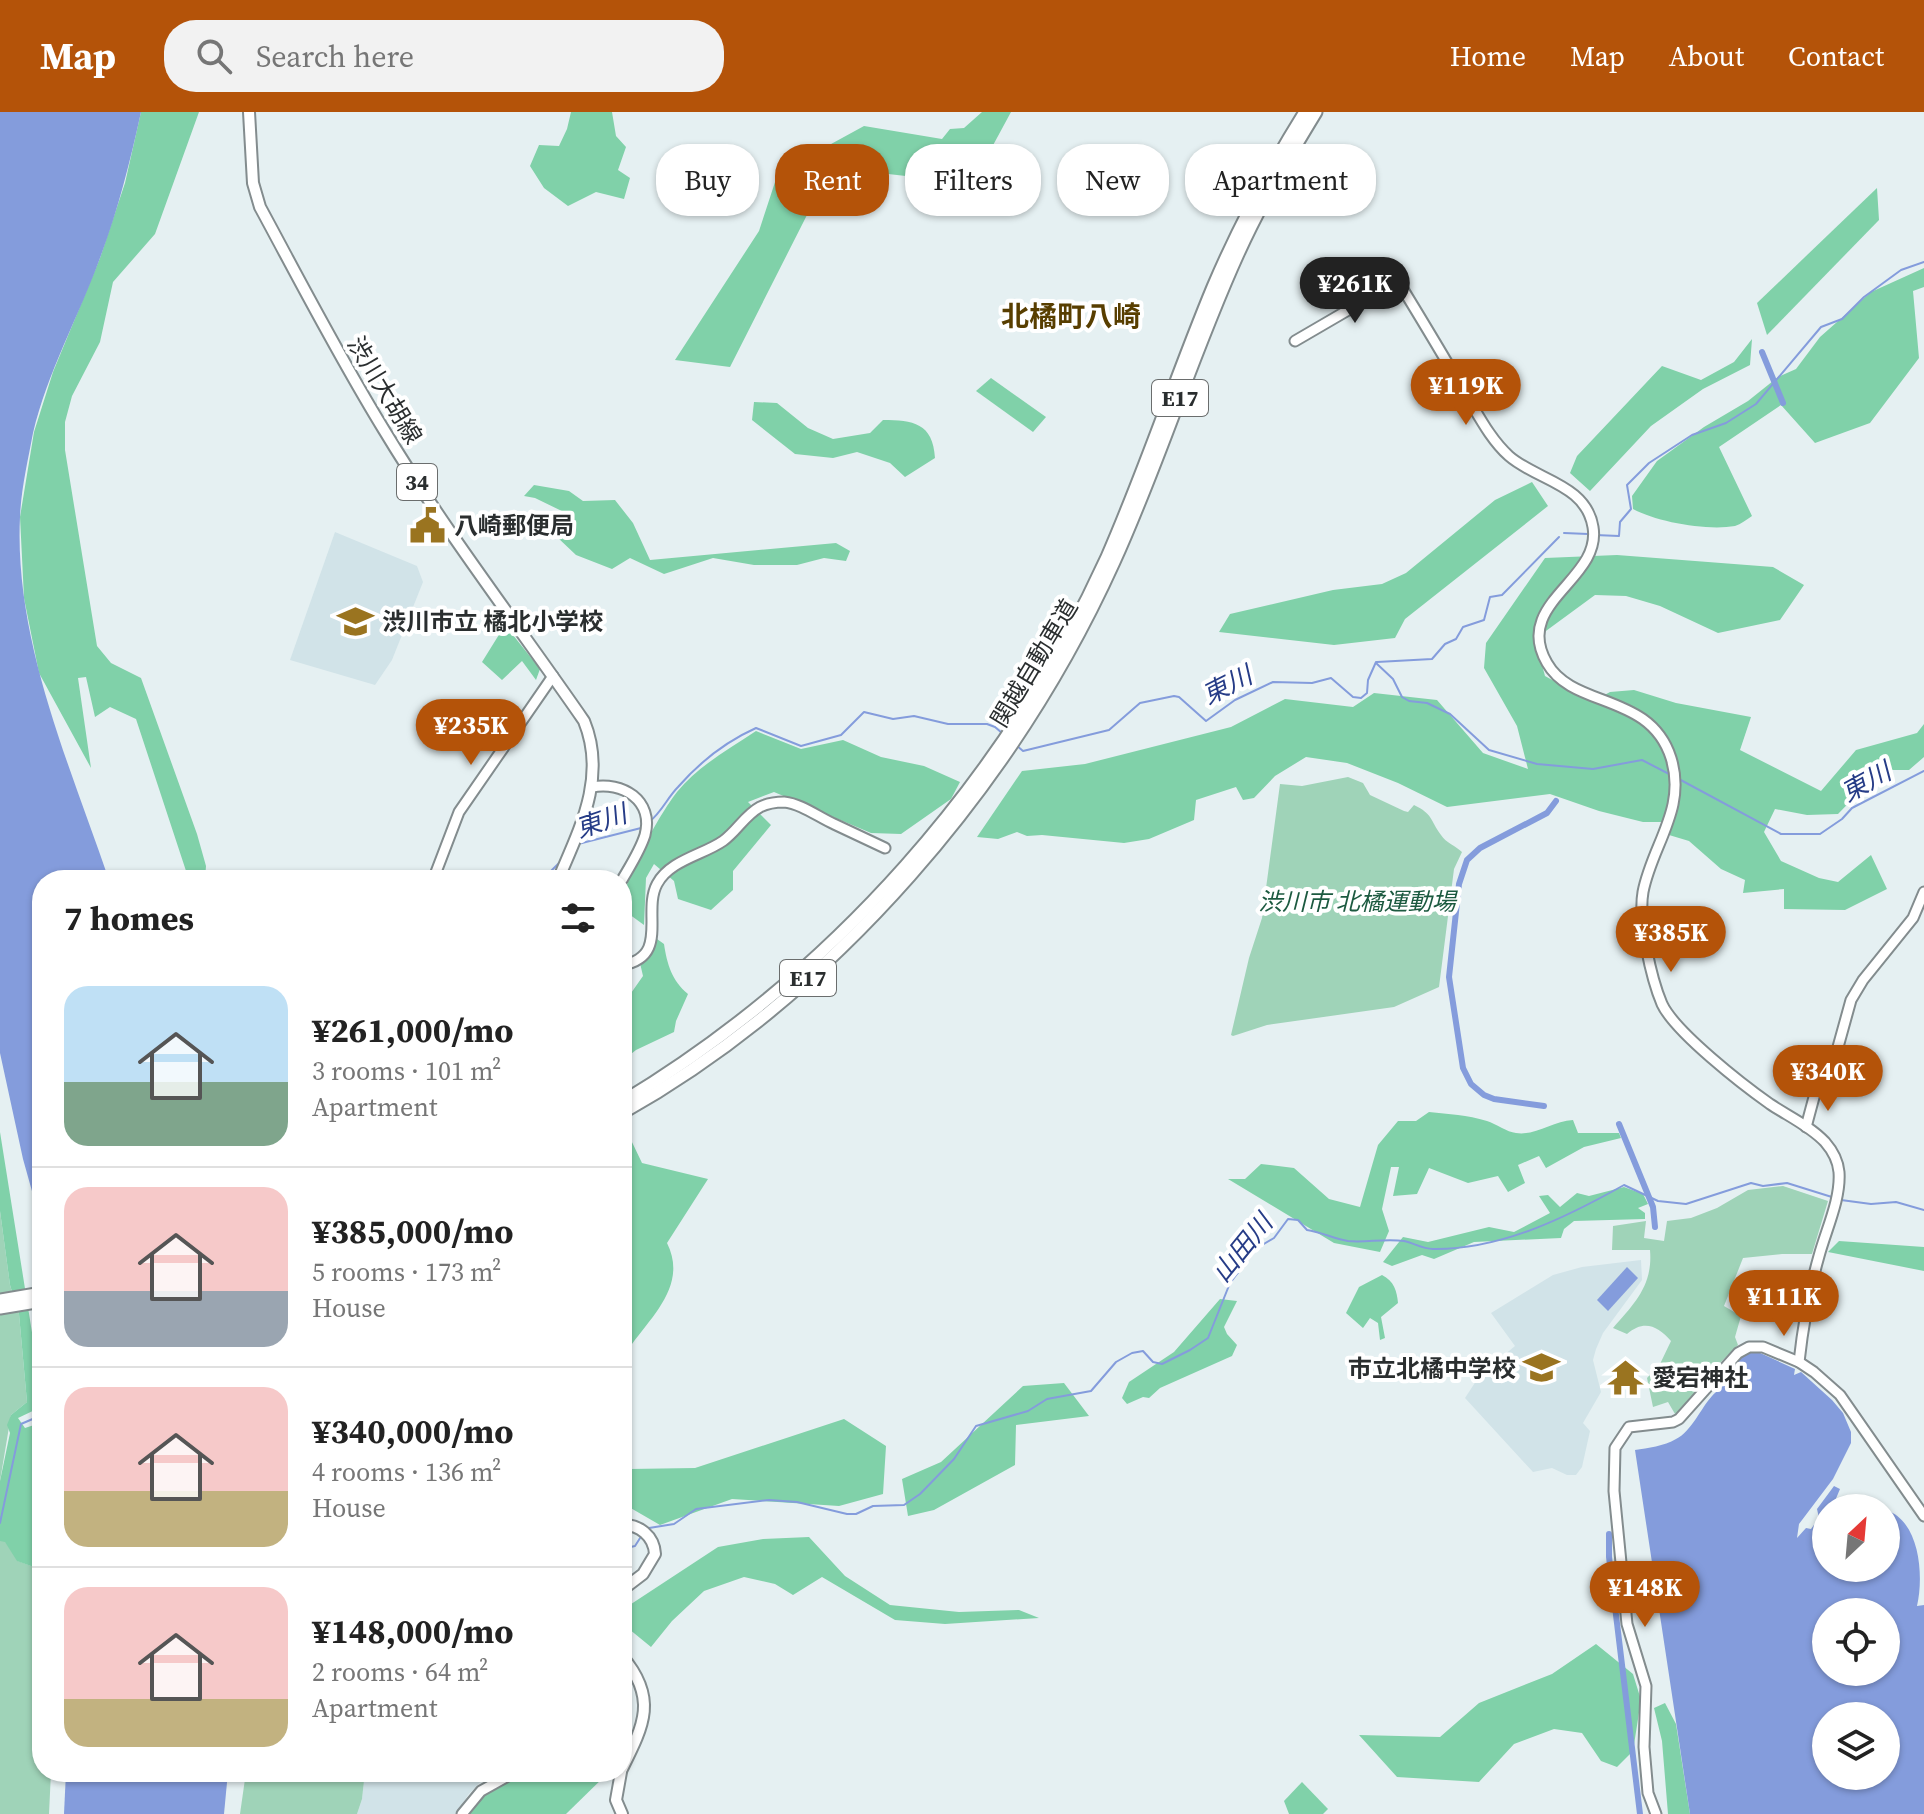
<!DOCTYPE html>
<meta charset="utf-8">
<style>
:root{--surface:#fff;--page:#f2f2f2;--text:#222;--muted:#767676;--line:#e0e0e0;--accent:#b45309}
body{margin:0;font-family:"Source Serif 4","Noto Sans JP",serif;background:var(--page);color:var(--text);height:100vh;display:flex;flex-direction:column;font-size:30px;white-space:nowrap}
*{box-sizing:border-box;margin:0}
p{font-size:26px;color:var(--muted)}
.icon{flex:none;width:44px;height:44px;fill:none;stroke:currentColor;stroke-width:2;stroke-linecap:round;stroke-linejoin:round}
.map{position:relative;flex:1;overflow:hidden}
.details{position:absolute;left:32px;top:758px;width:600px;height:912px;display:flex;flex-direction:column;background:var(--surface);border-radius:32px;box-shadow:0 2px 6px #0004}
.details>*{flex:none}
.guide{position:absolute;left:656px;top:32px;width:760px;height:72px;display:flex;gap:16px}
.needle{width:52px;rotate:26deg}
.buttons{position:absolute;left:1812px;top:1382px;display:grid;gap:16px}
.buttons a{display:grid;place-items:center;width:88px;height:88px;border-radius:50%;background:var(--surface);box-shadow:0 2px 6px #0004;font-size:40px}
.price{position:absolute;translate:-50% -68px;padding:0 18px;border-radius:28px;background:var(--accent);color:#fff;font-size:26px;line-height:52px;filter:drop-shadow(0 2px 4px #0008)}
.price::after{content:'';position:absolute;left:50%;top:48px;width:24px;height:18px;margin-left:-12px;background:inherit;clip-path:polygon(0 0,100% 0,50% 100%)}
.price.on{background:#222;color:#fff}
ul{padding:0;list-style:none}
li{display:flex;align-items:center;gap:24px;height:200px;padding:0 32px}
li+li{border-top:2px solid var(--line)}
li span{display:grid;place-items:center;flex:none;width:224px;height:160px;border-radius:24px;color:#555}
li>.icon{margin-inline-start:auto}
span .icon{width:96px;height:96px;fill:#fffc;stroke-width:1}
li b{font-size:34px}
h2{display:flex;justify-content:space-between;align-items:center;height:96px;padding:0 32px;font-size:34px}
.pill{padding:0 28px;border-radius:32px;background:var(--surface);box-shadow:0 2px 6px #0004;font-size:28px;line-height:72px}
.pill.on{background:var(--accent);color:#fff}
header{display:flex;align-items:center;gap:48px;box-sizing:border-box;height:112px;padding:0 40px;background:var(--accent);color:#fff}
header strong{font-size:38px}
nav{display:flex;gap:44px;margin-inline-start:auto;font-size:28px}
.search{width:560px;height:72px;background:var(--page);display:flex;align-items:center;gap:20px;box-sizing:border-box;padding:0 28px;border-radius:32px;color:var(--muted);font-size:30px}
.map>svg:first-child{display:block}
.built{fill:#d1e3e8}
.green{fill:#9fd3b8}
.forest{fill:#80d1a9}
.water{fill:#849cdc;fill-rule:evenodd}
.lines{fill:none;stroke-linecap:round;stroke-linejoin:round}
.stream{stroke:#849cdc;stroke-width:2}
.canal{stroke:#849cdc;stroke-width:6}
.secondary-casing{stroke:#838c8e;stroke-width:13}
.primary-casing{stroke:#838c8e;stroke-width:14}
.highway-casing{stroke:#838c8e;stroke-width:15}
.secondary{stroke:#fff;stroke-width:9}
.primary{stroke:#fff;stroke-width:10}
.highway{stroke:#fff;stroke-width:11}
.labels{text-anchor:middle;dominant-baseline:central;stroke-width:8;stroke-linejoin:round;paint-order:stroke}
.shield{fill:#fff;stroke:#6a6d6d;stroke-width:2}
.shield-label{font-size:22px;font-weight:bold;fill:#2a2e2f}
.street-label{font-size:24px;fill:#2a2e2f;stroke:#fff}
.poi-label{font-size:24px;font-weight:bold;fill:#2a2e2f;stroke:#fff;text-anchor:start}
.park-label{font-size:24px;font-style:italic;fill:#1c5a40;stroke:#fff}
.water-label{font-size:26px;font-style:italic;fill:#263c87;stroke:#fff}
.quarter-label{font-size:28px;font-weight:bold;fill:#583e00;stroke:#fff}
</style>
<header>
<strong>Map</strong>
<div class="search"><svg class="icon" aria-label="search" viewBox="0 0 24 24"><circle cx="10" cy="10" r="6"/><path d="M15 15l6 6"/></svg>Search here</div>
<nav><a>Home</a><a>Map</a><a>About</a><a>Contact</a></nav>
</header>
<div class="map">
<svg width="1924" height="1702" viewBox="0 0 1924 1702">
<rect width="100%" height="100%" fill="#e5f0f2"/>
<g class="built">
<polygon points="335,420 417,454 423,470 392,548 375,573 290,548"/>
<polygon points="1641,1148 1642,1168 1603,1221 1596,1237 1593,1248 1601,1280 1583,1311 1590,1319 1582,1355 1576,1363 1567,1363 1552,1356 1533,1360 1465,1286 1480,1263 1515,1234 1491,1201 1553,1163 1582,1155"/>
<polygon points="365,1660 474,1660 481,1669 468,1683 456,1702 357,1702 362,1687"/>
</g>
<g class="green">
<path d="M1348,665L1363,671L1370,683L1404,699L1408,700L1414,693C1433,702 1430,708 1441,723C1446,731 1456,734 1462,740L1454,757L1439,875L1394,895L1267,913L1233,924L1231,923L1249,846L1262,806L1280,672L1302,674Z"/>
<path d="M1783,1074L1828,1089L1812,1142H1782L1743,1146L1724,1194L1741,1204L1735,1225L1738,1233L1716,1255L1681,1298L1675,1302L1668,1290L1653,1295L1647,1266L1660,1252L1671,1229C1658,1214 1644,1207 1627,1222L1613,1216C1635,1191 1653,1173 1650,1138H1612L1613,1114L1646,1109L1644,1126L1664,1129L1667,1109L1691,1106L1717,1096L1748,1078Z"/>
<polygon points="0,1099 10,1173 19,1202 27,1290 11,1303 0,1369"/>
<polygon points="0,1429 5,1429 18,1449 42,1458 42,1660 51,1660 49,1702 0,1702"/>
<polygon points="246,1660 365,1660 362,1687 357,1702 240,1702"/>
</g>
<g class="forest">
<polygon points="141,0 199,0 155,122 113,170 100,230 72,284 65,310 65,338 97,534 111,551 141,566 197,722 206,754 205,768 189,768 136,607 110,595 95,605 86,565 78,566 91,656 39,561 24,486 20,405 34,320 53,260 100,146 125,71"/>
<polygon points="571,0 612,0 616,24 626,35 618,58 630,66 624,87 596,80 568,94 544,76 530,54 539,33 559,34 567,17"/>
<polygon points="982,0 1011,0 991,37 958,53 923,66 871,60 851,74 837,90 807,103 730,255 675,248 759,119 778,61 864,14 942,27 950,17 964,16"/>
<polygon points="1877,76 1879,108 1767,223 1757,191"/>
<path d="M1924,156V175L1913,179L1919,246L1870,311L1815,331L1781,293L1719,335L1752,404C1746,408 1741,412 1735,414C1707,419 1657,410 1633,397L1632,384L1657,349L1704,315L1748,289L1778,265L1796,257L1820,225L1871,180Z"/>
<polygon points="1752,227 1750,253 1703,277 1651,314 1590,379 1570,361 1577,344 1662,254 1701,268 1734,250"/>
<polygon points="991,266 1046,305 1033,320 976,279"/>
<path d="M754,290L777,291L808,316L833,327L870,321L883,308C913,308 933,311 935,346L905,365L890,351L857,340L833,346L795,342L752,308Z"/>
<polygon points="1532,370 1548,394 1405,507 1395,526 1334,533 1219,520 1230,502 1333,478 1382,472 1406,461 1495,388"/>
<polygon points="534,373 569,379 583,389 615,388 633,411 650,448 836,431 850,439 846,449 824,446 797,453 754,453 713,446 664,462 630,446 612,457 576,443 557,425 570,421 570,403 535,386 524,384"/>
<polygon points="1617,443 1773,455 1804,473 1780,508 1718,521 1660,494 1626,484 1595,483 1535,527 1545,564 1592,590 1610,580 1634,578 1676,591 1751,605 1740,638 1821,679 1856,638 1917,621 1924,612 1924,645 1909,658 1888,658 1874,665 1838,702 1807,703 1775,697 1764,720 1781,749 1819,766 1838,770 1871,743 1887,777 1845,798 1784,797 1784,777 1743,781 1745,768 1721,757 1689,729 1669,723 1678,696 1671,695 1667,710 1643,710 1599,699 1550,682 1447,695 1398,671 1347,651 1306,645 1275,664 1254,686 1243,688 1236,675 1196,688 1194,708 1149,727 1124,731 1042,723 1027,724 1017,720 998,727 977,725 1022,659 1085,652 1231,615 1285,587 1353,595 1374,581 1437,588 1483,641 1528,657 1517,614 1484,556 1486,531 1545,446"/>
<polygon points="505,513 540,557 536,568 522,549 502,568 482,550"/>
<path d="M756,619L801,637L843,628L881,645L924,654L960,670L951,687L901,722L871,721L774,680L748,690L771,713L733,759V778L711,798L678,787L674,769L654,752L646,766L644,813L622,797C622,769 659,703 677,680C698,654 729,637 756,619Z"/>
<path d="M657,827L664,832C667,852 672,869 688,882L676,909L674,920L636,938L622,949V894L643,864L640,851L650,841Z"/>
<path d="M1429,1000C1449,1002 1467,1003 1487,1009C1496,1012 1507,1020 1516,1021C1536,1024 1553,1009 1573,1008L1578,1021H1619L1621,1026L1584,1035L1546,1056L1539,1044L1518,1053L1525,1071L1508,1080L1498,1064L1468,1071L1429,1056L1417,1082L1393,1084L1399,1055H1391L1382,1097L1389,1119L1380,1140L1334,1131L1228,1067H1245L1261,1052L1294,1056L1329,1087L1360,1095L1378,1033L1398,1009H1416Z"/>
<polygon points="0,1020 42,1283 39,1296 18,1306 25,1316 37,1312 41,1316 42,1458 17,1449 5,1430 0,1429 0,1369 10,1321 7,1313 11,1303 27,1290 19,1202 10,1173 0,1099"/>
<path d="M631,1028L642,1051L708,1067L667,1131C687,1171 655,1201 632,1232L622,1230V1035Z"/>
<polygon points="1624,1075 1643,1082 1648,1092 1638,1096 1645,1101 1645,1107 1574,1109 1564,1117 1561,1126 1474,1130 1434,1147 1422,1143 1392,1154 1383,1150 1403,1125 1428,1130 1489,1115 1514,1120 1550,1101 1539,1084 1548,1083 1560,1095 1577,1081 1589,1084"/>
<polygon points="1839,1129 1924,1135 1924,1159 1828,1140"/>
<path d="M1382,1163C1394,1169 1397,1179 1398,1191L1381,1205L1385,1226L1380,1228L1378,1211L1370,1206L1363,1216L1346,1201L1359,1175Z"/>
<polygon points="1220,1187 1237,1189 1224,1215 1227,1222 1237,1233 1232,1244 1160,1276 1149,1286 1143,1285 1127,1292 1122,1286 1129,1270 1174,1240"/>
<polygon points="1064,1271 1089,1304 1016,1313 1015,1353 934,1398 908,1404 902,1367 941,1350 1023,1274"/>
<polygon points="844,1307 886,1334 883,1382 839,1394 732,1387 660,1413 622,1391 629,1357 695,1356"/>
<polygon points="809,1425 845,1464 890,1493 959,1500 1019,1498 1039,1506 945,1512 895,1508 822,1465 793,1483 775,1472 744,1465 704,1479 672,1509 651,1535 629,1517 622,1498 718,1435 763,1427"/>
<polygon points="1596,1532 1633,1562 1641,1588 1633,1639 1617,1655 1601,1649 1582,1621 1554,1617 1514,1632 1479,1670 1397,1665 1359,1623 1440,1625 1479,1591 1552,1562"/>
<polygon points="1665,1591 1676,1612 1690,1702 1668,1702 1662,1629 1654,1596"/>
<polygon points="528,1660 609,1660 566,1702 469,1702 487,1681"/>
<polygon points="1302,1670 1328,1697 1323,1702 1289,1702 1284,1689"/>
</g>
<g class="water">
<path d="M0,0H141C130,50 118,98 100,146C79,204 47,261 33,321C28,348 21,378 20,405C14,529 70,653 109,768H42V1115L23,1047L0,941Z"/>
<polygon points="1627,1155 1638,1166 1608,1199 1597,1188"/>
<path d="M1758,1240L1795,1257L1794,1263L1801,1260L1832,1288L1843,1301L1851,1320V1331L1833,1367L1799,1412L1797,1426L1806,1416L1811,1417L1819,1406L1817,1397L1834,1374L1840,1377L1832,1396H1826V1456H1886V1398C1920,1409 1924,1464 1917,1494L1924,1493V1702H1690L1635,1338C1648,1336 1664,1334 1676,1327C1691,1320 1701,1296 1712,1284C1714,1281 1718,1279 1721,1276C1734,1261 1728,1240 1758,1240ZM1826,1500H1886V1560H1826ZM1826,1604H1886V1664H1826Z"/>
<polygon points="66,1660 228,1660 224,1702 64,1702"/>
</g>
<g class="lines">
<g class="stream">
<polyline points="1564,421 1588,422"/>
<polyline points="1595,423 1619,424 1620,410 1631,397 1627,373 1649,351 1692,323 1726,311 1756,292 1821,215 1842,207 1864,185 1901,158 1924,150"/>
<polyline points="1377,550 1432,547 1445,532 1456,527 1463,515 1484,508 1490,485 1502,483 1559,425"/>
<polyline points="1376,551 1393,567 1402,585 1409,589 1427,591 1450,602 1489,638 1537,652 1593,657 1642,648 1671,663"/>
<polyline points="1016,633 1023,639 1109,618 1140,591 1174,584 1179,585 1206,609 1235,588 1273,570 1312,571 1331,566 1353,585 1361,586 1367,581 1368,568 1376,550"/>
<polyline points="1677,666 1781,722 1820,722 1842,707 1852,696 1924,659"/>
<path d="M649,710C662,700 667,686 678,675C699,651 727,629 756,616L801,634L841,623L864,600L893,607L914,604L948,612H987L995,615L1002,621"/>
<polyline points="578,732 641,716"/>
<polyline points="542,768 562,748"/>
<polyline points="1841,1088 1871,1092 1896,1090 1924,1098"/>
<polyline points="0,1411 21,1312 42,1303"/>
<path d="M646,1418L649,1416L674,1412L696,1397L769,1388L797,1390L847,1402H856L873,1394L904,1393L920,1382L954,1347L976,1314L1028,1299L1047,1287L1091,1279L1116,1250L1132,1241L1143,1239L1153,1250L1162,1252L1190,1238L1208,1226L1230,1171L1257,1136L1274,1126L1288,1107L1298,1108L1307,1118C1321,1120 1335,1127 1348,1129C1366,1131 1385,1126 1404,1129C1414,1131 1422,1137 1433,1137C1501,1138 1567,1105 1624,1073L1658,1089L1686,1092L1751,1071L1763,1074L1787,1071L1835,1086"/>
<polyline points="622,1437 635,1434 642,1423"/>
</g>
<g class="canal">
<polyline points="1762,240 1783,291"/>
<polyline points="1544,994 1494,987 1484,983 1471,972 1463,956 1449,865 1459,772 1467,748 1480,736 1547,701 1556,689"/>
<polyline points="1619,1012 1653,1095 1655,1115"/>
<polyline points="1609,1422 1609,1445 1640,1702"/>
</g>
<defs>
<g id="secondary">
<path d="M1295,229L1398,169C1420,205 1442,241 1463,278C1477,300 1489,326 1509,344C1536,368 1586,372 1593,415C1602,468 1512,491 1547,551C1573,597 1650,580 1671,646C1687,697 1652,733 1643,780C1638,808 1651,866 1662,892C1675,920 1743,973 1770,992C1788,1004 1810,1014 1825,1030C1832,1038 1838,1049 1839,1060C1841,1087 1826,1118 1819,1144C1809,1179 1803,1214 1799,1250"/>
<path d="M592,675C622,669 654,688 645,723C640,739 630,754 622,768"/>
<polyline points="433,768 459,700 553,564"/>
<path d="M622,853C670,845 642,800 657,772C670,748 703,743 723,729C737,719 745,703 760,695C768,691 775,690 784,690C802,692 818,705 834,712C851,720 868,728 885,736"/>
<polyline points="1806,1015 1817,974 1838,935 1851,888 1863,868 1913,806 1924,780"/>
<polyline points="462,1702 481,1679 515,1660"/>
<polyline points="1656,1702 1648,1681 1644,1635 1646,1574 1627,1512 1614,1379 1615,1336 1629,1315 1673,1310 1679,1307 1738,1241 1749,1235 1763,1235 1799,1250 1814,1260 1840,1283 1924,1404"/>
</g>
<g id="primary">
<path d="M249,0L253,71L260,95C300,169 339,245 384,318C445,419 517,512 584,609C607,665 580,716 558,768"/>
<path d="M622,1413C639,1412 654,1424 655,1442L643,1462L622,1478"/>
<path d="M622,1544C658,1586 644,1613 622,1657"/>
<polyline points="621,1660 616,1688 622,1702"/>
</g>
<g id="highway">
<path d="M622,990C833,863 1005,669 1107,445C1146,356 1176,264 1213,175C1239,114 1270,56 1305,0"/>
<path d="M622,1001C835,881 1014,671 1114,450C1160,349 1192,243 1238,142C1260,93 1288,46 1316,0"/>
<polyline points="0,1188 42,1181"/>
<polyline points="0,1196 42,1189"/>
</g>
</defs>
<use href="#secondary" class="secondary-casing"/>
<use href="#primary" class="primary-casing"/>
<use href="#highway" class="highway-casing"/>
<use href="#secondary" class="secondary"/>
<use href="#primary" class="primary"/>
<use href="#highway" class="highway"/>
</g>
<defs>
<symbol id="civic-bare" viewBox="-9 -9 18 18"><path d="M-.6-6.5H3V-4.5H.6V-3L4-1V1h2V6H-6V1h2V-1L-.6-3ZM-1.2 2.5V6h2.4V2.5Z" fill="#9a7420" stroke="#fff" stroke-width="2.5" paint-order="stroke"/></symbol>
<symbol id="school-bare" viewBox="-9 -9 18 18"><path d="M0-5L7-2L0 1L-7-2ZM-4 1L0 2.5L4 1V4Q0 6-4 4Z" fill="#9a7420" stroke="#fff" stroke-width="2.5" paint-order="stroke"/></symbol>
<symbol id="temple-bare" viewBox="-9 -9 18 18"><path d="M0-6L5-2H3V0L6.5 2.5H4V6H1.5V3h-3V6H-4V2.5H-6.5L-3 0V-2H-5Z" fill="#9a7420" stroke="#fff" stroke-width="2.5" paint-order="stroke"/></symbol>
</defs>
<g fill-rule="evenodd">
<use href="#civic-bare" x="402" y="388" width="51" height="51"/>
<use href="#school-bare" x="330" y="484" width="51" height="51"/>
<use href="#school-bare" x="1516" y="1230" width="51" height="51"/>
<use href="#temple-bare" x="1600" y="1240" width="51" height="51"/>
</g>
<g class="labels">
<g class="shield">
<rect x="1152" y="268" width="56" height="36" rx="6"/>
<rect x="397" y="352" width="40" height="36" rx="6"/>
<rect x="780" y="848" width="56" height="36" rx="6"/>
</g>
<g class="shield-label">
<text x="1180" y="286">E17</text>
<text x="417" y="370">34</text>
<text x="808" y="866">E17</text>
</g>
<g class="street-label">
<text transform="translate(385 278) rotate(59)">渋川大胡線</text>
<text transform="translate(1034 551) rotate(-59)">関越自動車道</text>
</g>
<g class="poi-label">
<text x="454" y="413">八崎郵便局</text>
<text x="382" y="509">渋川市立 橘北小学校</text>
<text x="1516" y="1256" text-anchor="end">市立北橘中学校</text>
<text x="1652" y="1265">愛宕神社</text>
</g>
<g class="park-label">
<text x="1357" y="789">渋川市 北橘運動場</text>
</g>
<g class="water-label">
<text transform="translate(1227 573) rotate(-27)">東川</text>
<text transform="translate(1866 670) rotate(-29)">東川</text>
<text transform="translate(601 709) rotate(-19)">東川</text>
<text transform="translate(1242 1136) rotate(-51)">山田川</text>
</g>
<g class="quarter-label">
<text x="1071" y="204">北橘町八崎</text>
</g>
</g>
</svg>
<div class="buttons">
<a><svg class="needle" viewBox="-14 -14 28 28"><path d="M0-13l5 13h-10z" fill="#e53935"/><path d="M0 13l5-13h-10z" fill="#767676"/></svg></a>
<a><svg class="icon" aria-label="locate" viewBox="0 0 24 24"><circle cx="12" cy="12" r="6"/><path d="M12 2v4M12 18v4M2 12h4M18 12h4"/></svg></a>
<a><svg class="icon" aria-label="layers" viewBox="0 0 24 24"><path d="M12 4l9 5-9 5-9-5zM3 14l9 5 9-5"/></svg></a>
</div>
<b class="price on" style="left:1355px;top:213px">¥261K</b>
<b class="price" style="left:1466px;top:315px">¥119K</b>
<b class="price" style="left:471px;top:655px">¥235K</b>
<b class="price" style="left:1671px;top:862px">¥385K</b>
<b class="price" style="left:1828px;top:1001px">¥340K</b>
<b class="price" style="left:1784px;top:1226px">¥111K</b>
<b class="price" style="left:1645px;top:1517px">¥148K</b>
<div class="guide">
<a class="pill">Buy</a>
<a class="pill on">Rent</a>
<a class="pill">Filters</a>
<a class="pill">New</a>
<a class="pill">Apartment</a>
</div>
<section class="details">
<h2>7 homes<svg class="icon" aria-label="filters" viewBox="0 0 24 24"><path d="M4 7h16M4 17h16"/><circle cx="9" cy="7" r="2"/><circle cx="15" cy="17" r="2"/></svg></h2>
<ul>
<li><span style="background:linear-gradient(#bfe0f5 60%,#7fa58c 0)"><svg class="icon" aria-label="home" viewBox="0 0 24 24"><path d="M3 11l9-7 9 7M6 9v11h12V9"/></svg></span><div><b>¥261,000/mo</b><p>3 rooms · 101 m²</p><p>Apartment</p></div></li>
<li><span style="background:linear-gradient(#f6c9c9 65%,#9aa5b1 0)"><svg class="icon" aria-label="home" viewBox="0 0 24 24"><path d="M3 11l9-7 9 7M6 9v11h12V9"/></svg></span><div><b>¥385,000/mo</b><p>5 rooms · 173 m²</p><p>House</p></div></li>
<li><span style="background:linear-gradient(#f6c9c9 65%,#c2b280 0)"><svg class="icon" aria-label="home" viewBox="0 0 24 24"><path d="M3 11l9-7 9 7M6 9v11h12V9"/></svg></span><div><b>¥340,000/mo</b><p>4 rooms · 136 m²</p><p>House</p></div></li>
<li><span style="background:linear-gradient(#f6c9c9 70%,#c2b280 0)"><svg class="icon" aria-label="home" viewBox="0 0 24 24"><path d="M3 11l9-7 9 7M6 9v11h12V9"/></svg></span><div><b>¥148,000/mo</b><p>2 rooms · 64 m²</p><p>Apartment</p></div></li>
</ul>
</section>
</div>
